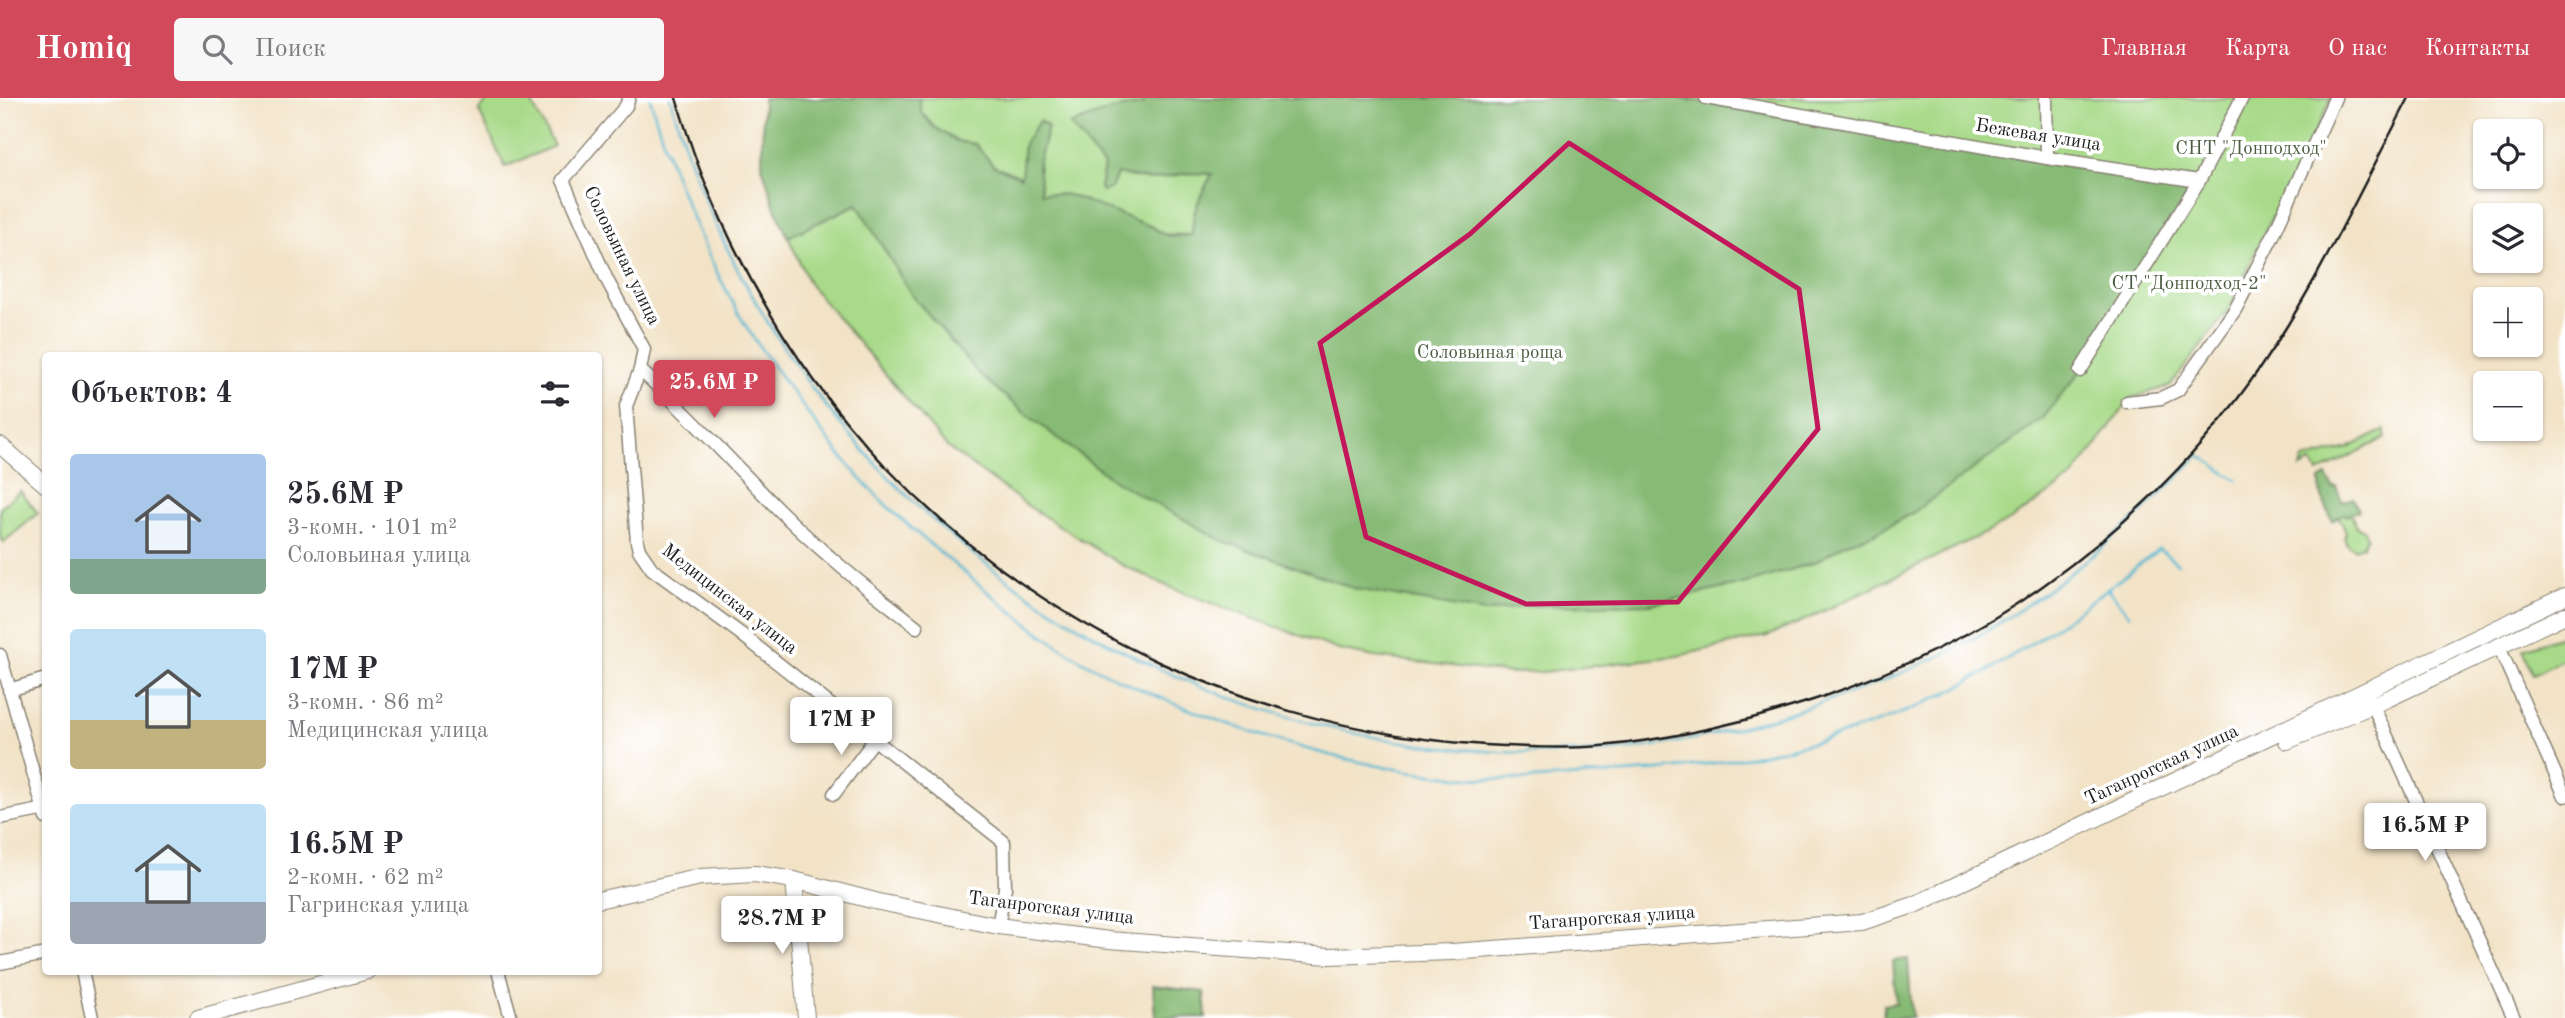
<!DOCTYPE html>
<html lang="ru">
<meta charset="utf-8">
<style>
:root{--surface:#fff;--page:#f7f7f7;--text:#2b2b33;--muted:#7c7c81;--accent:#d1495b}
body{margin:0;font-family:"Old Standard TT",serif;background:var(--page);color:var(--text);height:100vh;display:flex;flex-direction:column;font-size:26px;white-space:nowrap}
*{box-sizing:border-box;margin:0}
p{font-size:23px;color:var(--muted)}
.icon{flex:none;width:38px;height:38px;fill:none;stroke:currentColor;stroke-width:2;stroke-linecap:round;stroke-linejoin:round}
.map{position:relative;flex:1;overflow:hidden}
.sheet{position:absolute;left:42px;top:254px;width:560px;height:623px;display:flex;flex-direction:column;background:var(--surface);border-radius:7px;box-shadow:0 2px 5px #0004}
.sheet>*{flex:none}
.fabs{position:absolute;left:2473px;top:21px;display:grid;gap:14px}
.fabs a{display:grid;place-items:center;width:70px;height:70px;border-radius:7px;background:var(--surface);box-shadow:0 2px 5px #0004;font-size:35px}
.price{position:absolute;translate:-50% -60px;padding:0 16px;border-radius:7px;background:#fff;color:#222;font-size:23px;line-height:46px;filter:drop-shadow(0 2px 4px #0008)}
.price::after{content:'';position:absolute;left:50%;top:42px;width:21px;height:16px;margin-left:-10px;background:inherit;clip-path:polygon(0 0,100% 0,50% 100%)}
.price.selected{background:var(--accent);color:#fff}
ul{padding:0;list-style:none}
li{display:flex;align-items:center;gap:21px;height:175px;padding:0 28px}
li span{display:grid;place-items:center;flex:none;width:196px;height:140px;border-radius:7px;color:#555}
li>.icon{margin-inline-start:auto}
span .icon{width:84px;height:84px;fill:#fffc;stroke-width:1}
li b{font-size:30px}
h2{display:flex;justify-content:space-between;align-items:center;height:84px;padding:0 28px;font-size:30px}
header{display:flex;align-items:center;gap:42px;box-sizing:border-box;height:98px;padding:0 35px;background:var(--accent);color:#fff}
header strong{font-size:33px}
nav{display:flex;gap:38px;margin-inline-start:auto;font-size:24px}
.search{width:490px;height:63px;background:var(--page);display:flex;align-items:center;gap:18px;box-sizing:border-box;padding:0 24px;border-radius:7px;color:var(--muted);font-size:26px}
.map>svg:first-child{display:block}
.green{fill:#a8da89;stroke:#627b52;stroke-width:2}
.forest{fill:#86ba75;stroke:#516b48;stroke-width:2}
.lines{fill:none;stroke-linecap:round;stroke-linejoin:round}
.stream{stroke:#52b6d1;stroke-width:2.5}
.minor-casing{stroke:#878072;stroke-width:15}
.major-casing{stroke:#878072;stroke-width:18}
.minor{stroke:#fff;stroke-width:12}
.major{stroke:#fff;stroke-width:16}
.rail{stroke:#1c1c1c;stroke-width:2.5}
.marked{fill:none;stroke:#c2185b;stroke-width:5;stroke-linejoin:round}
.labels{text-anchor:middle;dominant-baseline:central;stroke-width:7;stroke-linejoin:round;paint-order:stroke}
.street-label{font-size:19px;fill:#1c1c1c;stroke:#fff}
.park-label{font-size:19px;fill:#4d5e42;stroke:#fff}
</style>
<header>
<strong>Homiq</strong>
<div class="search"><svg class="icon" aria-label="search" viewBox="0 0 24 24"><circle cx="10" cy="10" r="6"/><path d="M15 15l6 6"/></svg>Поиск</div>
<nav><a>Главная</a><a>Карта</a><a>О нас</a><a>Контакты</a></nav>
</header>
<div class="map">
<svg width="2565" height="920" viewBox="0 0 2565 920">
<rect width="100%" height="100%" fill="#fff"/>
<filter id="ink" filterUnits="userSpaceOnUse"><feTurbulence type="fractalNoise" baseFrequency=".0143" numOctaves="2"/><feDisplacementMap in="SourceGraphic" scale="14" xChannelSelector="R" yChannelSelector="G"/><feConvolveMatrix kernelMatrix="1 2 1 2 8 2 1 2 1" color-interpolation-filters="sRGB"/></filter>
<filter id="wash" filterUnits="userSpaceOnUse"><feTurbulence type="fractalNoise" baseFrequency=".00686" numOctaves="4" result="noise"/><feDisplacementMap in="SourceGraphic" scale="28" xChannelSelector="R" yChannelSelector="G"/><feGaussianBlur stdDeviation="1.57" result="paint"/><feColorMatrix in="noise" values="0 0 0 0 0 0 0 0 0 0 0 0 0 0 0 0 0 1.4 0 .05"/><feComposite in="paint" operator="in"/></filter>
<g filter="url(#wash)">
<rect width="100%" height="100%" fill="#f2e3c7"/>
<g class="green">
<polygon points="489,0 529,0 554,48 505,69 479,13"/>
<path d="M919,0H1146L1145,6L1111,12L1071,27L1104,68L1100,90H1111L1117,76L1151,82L1187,75L1213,76C1200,96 1192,113 1192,137L1161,136L1153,129L1069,97L1041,95L1038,66L1048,29L1040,23L1024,46L1022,79L994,68L975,46L957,43L934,29L921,14Z"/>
<polygon points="1677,0 2332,0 2266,131 2230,210 2170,288 2131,300 2072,380 2008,424 1805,522 1767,538 1677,558 1542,574 1510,575 1374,559 1339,552 1174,491 1122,467 1028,408 947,349 810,187 788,139 857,106 911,196 979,276 1026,316 1115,383 1221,442 1485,514 1529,508 1651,506 1747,485 1813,465 1847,445 1874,436 1914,414 2043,320 2192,89"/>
<polygon points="2385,332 2385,340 2318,375 2312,364 2301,370 2303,362 2348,350"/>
<polygon points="20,393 38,415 4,444 0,440 0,410"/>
<polygon points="2345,415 2346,418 2351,416 2356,428 2364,432 2367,440 2363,448 2355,451 2348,447 2344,440 2346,435 2339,418"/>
<polygon points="2565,537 2565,560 2533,576 2523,551"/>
</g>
<g class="forest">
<path d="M763,0H919L921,14L934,29L957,43L975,46L994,68L1021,79L1024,46L1039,23L1048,29L1038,66L1041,95L1069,97L1153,129C1164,140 1176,139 1192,137C1192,113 1201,97 1212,76L1187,75L1151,82L1117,76L1111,90L1103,94L1100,90L1104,68L1070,27L1111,12L1144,6L1146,0H1677L2193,89L2081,273L2043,320L1914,414L1874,436L1847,445L1813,465L1747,485L1651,506L1529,508L1485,514L1356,491L1221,442L1115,383L1026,316L979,276L911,196L857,106L788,139L775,110L762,68Z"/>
<polygon points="2327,378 2333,390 2336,389 2342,404 2353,400 2359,413 2346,417 2345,415 2332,423 2320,394 2320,382"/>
<polygon points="1908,861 1912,920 1884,920 1883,907 1896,905 1893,863"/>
<polygon points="1153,888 1204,894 1206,919 1155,920"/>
</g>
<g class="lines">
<g class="stream">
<path d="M650,0C671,75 702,149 740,218C757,248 779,275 799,303C825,339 852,374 884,405C913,433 945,459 977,485C1011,513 1045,541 1083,563C1116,582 1151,596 1186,610C1276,646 1373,673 1469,680C1517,684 1564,679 1611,676C1717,669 1825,650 1923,606C2010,567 2085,509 2159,451L2178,466"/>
<path d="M670,0C678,24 685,49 694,73C728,166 785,262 850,337C1035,552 1308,668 1592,654C1669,651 1745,630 1817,606C1872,588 1926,567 1976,539C2059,491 2133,427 2199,357L2237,382"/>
<polyline points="2109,492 2129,517"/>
</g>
</g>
</g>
<g filter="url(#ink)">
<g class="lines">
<defs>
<g id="minor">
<path d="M629,0L626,8L563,82L607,182L644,251L640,272C706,331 762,401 830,459C858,484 888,506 917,529"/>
<polyline points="1706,0 2047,60 2199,83"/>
<polyline points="2046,0 2047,60"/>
<polyline points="640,272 626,308 637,444 639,452 652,471 741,536 1004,744 1005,790 998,828"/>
<polyline points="2080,273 2199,83 2242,0"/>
<polyline points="2127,304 2161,300 2178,292 2235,212 2272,140 2335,0"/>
<polyline points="2499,549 2565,698"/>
<polyline points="0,557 46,720"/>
<polyline points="9,592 46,581"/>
<polyline points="2370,601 2514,920"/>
<polyline points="834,696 875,641"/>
<polyline points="0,720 46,711"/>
<polyline points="0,865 46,856"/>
<polyline points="82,873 92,920"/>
<polyline points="498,873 511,920"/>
</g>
<g id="major">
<polyline points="0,347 46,387"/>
<polyline points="2287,643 2387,601 2565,517"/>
<polyline points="794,782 806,920"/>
<polyline points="598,802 701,779 755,776 794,782 879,804 998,828 1109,842 1329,858 1452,854 1862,824 1914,807 2565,498"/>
<polyline points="198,920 367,873"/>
</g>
</defs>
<use href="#minor" class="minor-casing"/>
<use href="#major" class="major-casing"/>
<use href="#minor" class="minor"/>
<use href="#major" class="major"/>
<path class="rail" d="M676,0C684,26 692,52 702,77C745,184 807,286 887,370C1044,535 1259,632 1485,647C1523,649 1562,651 1601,648C1674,641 1746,624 1816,601C1898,573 1974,538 2044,487C2122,431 2194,362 2250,284C2313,196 2358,96 2409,0"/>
</g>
</g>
<path class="marked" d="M1569,45L1799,191L1818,331L1678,504L1526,506L1366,439L1320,245L1470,136Z"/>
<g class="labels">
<g class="street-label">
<text transform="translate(2038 38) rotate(9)">Бежевая улица</text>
<text transform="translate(621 158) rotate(64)">Соловьиная улица</text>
<text transform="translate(729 502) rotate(38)">Медицинская улица</text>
<text transform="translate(2162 668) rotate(-25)">Таганрогская улица</text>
<text transform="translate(1051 811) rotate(7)">Таганрогская улица</text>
<text transform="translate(1612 821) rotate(-4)">Таганрогская улица</text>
</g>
<g class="park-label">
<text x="2251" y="51">СНТ "Донподход"</text>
<text x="2189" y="186">СТ "Донподход-2"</text>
<text x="1490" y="255">Соловьиная роща</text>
</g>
</g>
</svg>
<div class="fabs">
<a><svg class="icon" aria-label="locate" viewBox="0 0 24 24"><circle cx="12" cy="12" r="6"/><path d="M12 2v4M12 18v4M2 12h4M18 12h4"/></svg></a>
<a><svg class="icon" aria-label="layers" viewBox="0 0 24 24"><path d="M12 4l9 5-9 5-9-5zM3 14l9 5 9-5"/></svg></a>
<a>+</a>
<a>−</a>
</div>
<b class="price selected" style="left:714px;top:322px">25.6M ₽</b>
<b class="price" style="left:841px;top:659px">17M ₽</b>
<b class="price" style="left:2425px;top:765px">16.5M ₽</b>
<b class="price" style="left:782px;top:858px">28.7M ₽</b>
<section class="sheet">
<h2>Объектов: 4<svg class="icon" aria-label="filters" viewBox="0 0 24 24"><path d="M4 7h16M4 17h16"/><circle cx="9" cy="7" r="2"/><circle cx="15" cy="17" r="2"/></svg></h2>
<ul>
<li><span style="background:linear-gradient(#a9c7e8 75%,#7fa58c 0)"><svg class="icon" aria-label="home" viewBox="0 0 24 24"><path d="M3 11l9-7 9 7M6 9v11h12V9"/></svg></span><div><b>25.6M ₽</b><p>3-комн. · 101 m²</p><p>Соловьиная улица</p></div></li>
<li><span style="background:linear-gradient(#bfe0f5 65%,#c2b280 0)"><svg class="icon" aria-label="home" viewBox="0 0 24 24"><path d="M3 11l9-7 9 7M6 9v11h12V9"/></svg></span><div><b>17M ₽</b><p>3-комн. · 86 m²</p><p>Медицинская улица</p></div></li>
<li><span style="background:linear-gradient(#bfe0f5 70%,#9aa5b1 0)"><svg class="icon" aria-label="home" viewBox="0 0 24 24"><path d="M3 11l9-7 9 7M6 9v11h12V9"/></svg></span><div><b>16.5M ₽</b><p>2-комн. · 62 m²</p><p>Гагринская улица</p></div></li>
</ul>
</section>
</div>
